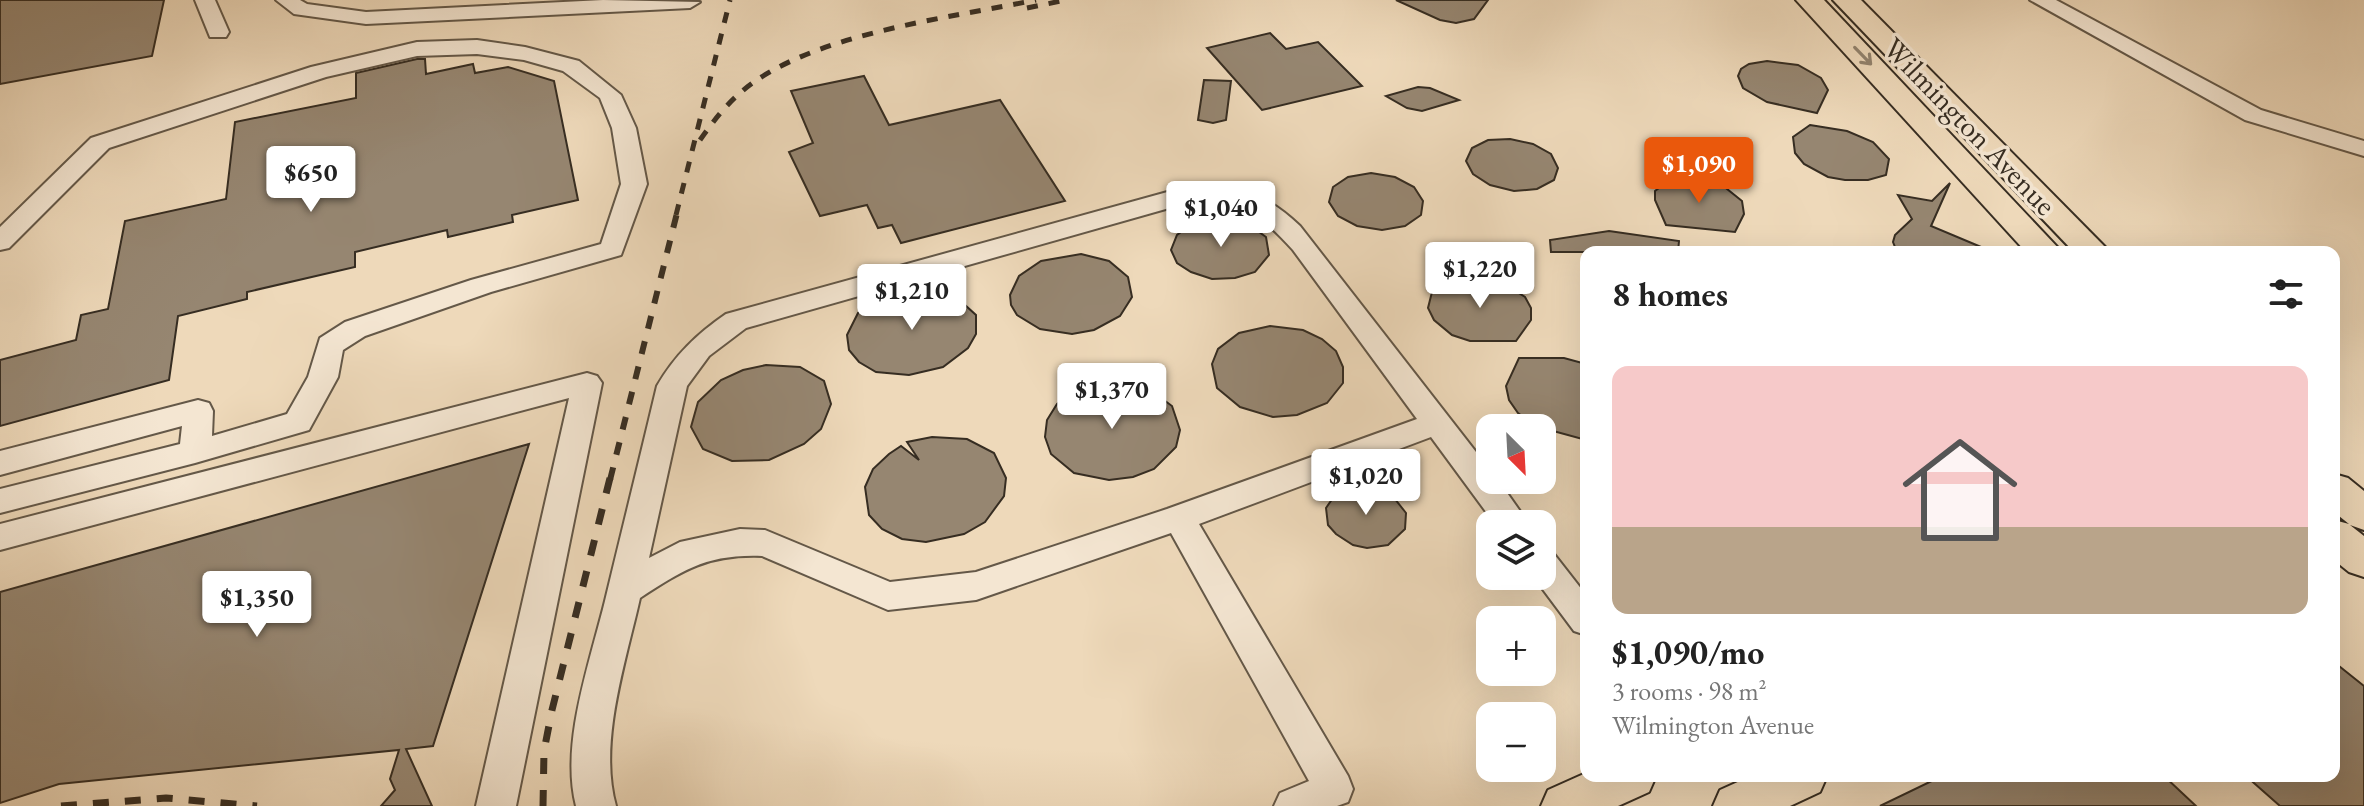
<!DOCTYPE html>
<meta charset="utf-8">
<style>
:root{--surface:#fff;--page:#f6f6f6;--text:#222;--muted:#767676;--line:#e0e0e0;--accent:#ea580c}
body{margin:0;font-family:"EB Garamond",serif;background:var(--page);color:var(--text);height:100vh;display:flex;flex-direction:column;font-size:30px;white-space:nowrap}
*{box-sizing:border-box;margin:0}
p{font-size:26px;color:var(--muted)}
.icon{flex:none;width:44px;height:44px;fill:none;stroke:currentColor;stroke-width:2;stroke-linecap:round;stroke-linejoin:round}
.map{position:relative;flex:1;overflow:hidden}
.sheet{position:absolute;left:1580px;top:246px;width:760px;height:536px;display:flex;flex-direction:column;background:var(--surface);border-radius:16px;box-shadow:0 8px 32px #0002}
.sheet>*{flex:none}
.needle{width:52px;rotate:156deg}
.buttons{position:absolute;left:1476px;top:414px;display:grid;gap:16px}
.buttons a{display:grid;place-items:center;width:80px;height:80px;border-radius:16px;background:var(--surface);box-shadow:0 8px 32px #0002;font-size:40px}
.price{position:absolute;translate:-50% -68px;padding:0 18px;border-radius:8px;background:#fff;color:#222;font-size:26px;line-height:52px;filter:drop-shadow(0 2px 4px #0008)}
.price::after{content:'';position:absolute;left:50%;top:48px;width:24px;height:18px;margin-left:-12px;background:inherit;clip-path:polygon(0 0,100% 0,50% 100%)}
.price.selected{background:var(--accent);color:#fff}
ul{padding:0;list-style:none}
li{display:grid;align-content:center;gap:16px;height:424px;padding:0 32px}
li+li{border-top:2px solid var(--line)}
li span{display:grid;place-items:center;height:248px;border-radius:16px;color:#555}
li>.icon{margin-inline-start:auto}
span .icon{width:144px;height:144px;fill:#fffc;stroke-width:1}
li b{font-size:34px}
h2{display:flex;justify-content:space-between;align-items:center;height:96px;padding:0 32px;font-size:34px}
.map>svg:first-child{display:block}
.building{fill:#968671;stroke:#362d22;stroke-width:2}
.lines{fill:none;stroke-linecap:round;stroke-linejoin:round}
.minor-casing{stroke:#645848;stroke-width:4}
.major-casing{stroke:#362d22;stroke-width:4}
.minor{fill:#f4e6d2;fill-rule:evenodd}
.major{fill:#eed9ba;fill-rule:evenodd}
.rail-far2{stroke:#362d22;stroke-width:5;stroke-dasharray:11 11;stroke-linecap:butt}
.rail-far1{stroke:#362d22;stroke-width:6;stroke-dasharray:13 13;stroke-linecap:butt}
.rail{stroke:#362d22;stroke-width:7;stroke-dasharray:16 16;stroke-linecap:butt}
.oneway{stroke:#92836e}
.labels{text-anchor:middle;dominant-baseline:central;stroke-width:7;stroke-linejoin:round;paint-order:stroke}
.far-street-label{font-size:30px;fill:#362d22;stroke:#f4e6d2}
</style>
<div class="map">
<svg width="2364" height="806" viewBox="0 0 2364 806">
<rect width="100%" height="100%" fill="#eed9ba"/>
<filter id="stains"><feTurbulence type="fractalNoise" baseFrequency=".0025" numOctaves="4"/><feColorMatrix values="0 0 0 0 .2 0 0 0 0 .09 0 0 0 0 .02 0 0 0 .5 -.17"/></filter>
<radialGradient id="worn" r=".72"><stop offset=".6" stop-color="#630" stop-opacity="0"/><stop offset="1" stop-color="#630" stop-opacity=".3"/></radialGradient>
<g class="building">
<polygon points="0,0 164,0 152,56 0,84"/>
<polygon points="1396,0 1488,0 1474,19 1456,23 1440,20"/>
<polygon points="1270,33 1286,49 1318,42 1362,86 1262,110 1207,48"/>
<polygon points="417,59 425,59 426,74 473,64 475,73 508,67 554,81 578,200 512,215 513,222 448,237 447,230 355,252 355,267 247,292 247,299 178,316 169,380 0,426 0,360 76,340 81,315 108,309 125,221 226,199 235,122 356,98 356,73"/>
<polygon points="1767,61 1798,65 1821,78 1828,90 1817,113 1767,102 1743,88 1738,76 1741,69 1749,64"/>
<polygon points="864,76 889,125 1000,100 1065,201 901,243 892,225 878,228 867,205 820,216 789,152 813,143 791,91"/>
<polygon points="1204,80 1231,81 1226,120 1213,123 1198,120"/>
<polygon points="1418,87 1430,88 1459,100 1422,111 1407,108 1386,96"/>
<polygon points="1810,125 1847,131 1873,142 1889,159 1886,175 1868,180 1845,180 1828,177 1804,164 1795,153 1793,137"/>
<polygon points="1510,139 1533,144 1551,154 1558,168 1554,180 1537,189 1514,191 1490,185 1473,174 1466,161 1472,148 1488,140"/>
<polygon points="1371,173 1395,177 1414,187 1423,201 1421,215 1405,226 1382,230 1357,226 1338,216 1329,202 1333,187 1348,177"/>
<polygon points="1692,177 1722,185 1742,201 1744,214 1735,232 1666,225 1655,200 1655,191 1671,179"/>
<polygon points="1950,183 1931,226 1993,252 1897,252 1893,242 1895,235 1912,219 1898,195 1932,201"/>
<polygon points="1216,219 1248,224 1266,237 1269,255 1255,272 1235,278 1212,279 1191,272 1177,263 1171,250 1177,235 1192,224"/>
<polygon points="1609,231 1679,241 1678,252 1551,252 1550,240"/>
<polygon points="1081,254 1109,261 1128,277 1132,297 1120,316 1094,330 1072,334 1040,329 1017,315 1011,305 1010,295 1019,276 1041,261"/>
<polygon points="1463,276 1498,280 1525,297 1531,308 1531,320 1516,341 1470,341 1452,335 1434,320 1428,308 1432,292 1448,280"/>
<polygon points="926,289 955,296 976,315 976,334 968,348 943,367 909,375 876,372 859,362 849,350 847,335 858,313 882,297 904,290"/>
<polygon points="1270,326 1303,330 1322,339 1336,351 1343,367 1343,383 1327,403 1297,415 1273,417 1240,407 1217,388 1212,364 1218,349 1239,333"/>
<polygon points="1519,358 1564,358 1586,364 1586,440 1535,426 1518,413 1509,400 1506,386"/>
<polygon points="766,365 800,367 824,381 831,404 821,429 804,444 769,460 732,461 703,449 691,427 698,402 721,380 743,370"/>
<polygon points="1116,382 1149,389 1172,406 1180,430 1176,447 1154,469 1133,477 1109,480 1074,473 1051,454 1045,437 1047,420 1057,404 1073,392 1094,385"/>
<polygon points="932,437 967,439 994,453 1006,478 1004,496 985,522 964,534 926,542 902,539 882,529 869,515 865,487 873,469 889,454 901,446 919,460 907,442"/>
<polygon points="529,444 433,746 406,749 432,806 381,806 395,790 390,779 399,750 59,784 0,803 0,592"/>
<polygon points="1365,486 1391,494 1406,513 1405,529 1388,545 1367,548 1353,545 1336,534 1328,525 1326,508 1335,495 1346,489"/>
<polygon points="2334,662 2364,686 2364,806 2280,806 2246,776 2334,776"/>
<polygon points="1942,776 2164,776 2196,806 1880,806"/>
</g>
<g class="lines">
<defs>
<g id="minor">
<polygon points="195,0 215,0 229,32 226,37 210,37"/>
<polygon points="276,0 300,0 307,4 366,12 603,0 700,2 690,8 366,24 294,14"/>
<polygon points="2030,0 2056,0 2261,110 2364,141 2364,156 2245,120"/>
<polygon points="477,40 525,47 579,61 621,95 636,128 647,184 621,255 491,292 365,336 343,350 338,377 309,430 195,463 0,513 0,489 180,444 182,426 0,475 0,451 198,400 209,403 213,411 212,436 287,414 308,377 320,338 345,322 471,280 601,244 621,184 612,128 600,98 563,71 524,60 477,54 417,56 326,77 109,148 9,248 0,250 0,227 91,138 311,67 417,42"/>
<path d="M1200,183C1241,185 1270,197 1300,226L1490,470V480H1498L1529,524H1495L1431,437L1199,524L1348,776L1353,789L1348,802L1337,806H1274L1280,793L1309,781L1171,533L976,600L888,610L762,556C707,554 683,570 640,598C626,661 598,743 616,806H576C560,744 590,662 605,601C622,530 640,458 657,386C675,355 697,334 726,314ZM1201,199C1243,200 1266,220 1293,250L1417,419L1167,509L976,572L890,582L765,530L740,529L680,542L649,558L687,386L709,356L746,328Z"/>
<polygon points="587,373 597,376 602,383 516,806 476,806 569,398 0,550 0,524"/>
<polygon points="1542,550 1554,554 1586,595 1586,635 1574,631 1533,576 1542,576"/>
</g>
<g id="major">
<polygon points="1796,0 1824,0 2062,252 2026,252"/>
<polygon points="1833,0 1861,0 2110,252 2074,252"/>
<polygon points="2334,474 2348,478 2364,491 2364,530 2350,525 2364,536 2364,577 2349,572 2334,560 2334,520 2349,524 2334,512"/>
<polygon points="1586,773 1586,776 1656,776 1649,792 1618,806 1541,806 1548,790"/>
<polygon points="1751,776 1827,776 1820,792 1790,806 1713,806 1720,790"/>
</g>
</defs>
<use href="#minor" class="minor-casing"/>
<use href="#major" class="major-casing"/>
<use href="#minor" class="minor"/>
<use href="#major" class="major"/>
<g class="rail-far2">
<polyline points="1027,8 1066,0"/>
<path d="M700,140C712,123 724,107 740,93C807,34 949,18 1036,0"/>
<polyline points="676,215 730,0"/>
</g>
<polyline class="rail-far1" points="610,480 677,213"/>
<g class="rail">
<polyline points="61,806 166,798 257,806"/>
<polyline points="543,806 544,751 552,710 610,478"/>
</g>
</g>
<defs><path id="oneway-shaft" d="M-6 0H5M1.5-3L5.5 0L1.5 3" fill="none" stroke-width="1.6" stroke-linecap="round" stroke-linejoin="round" transform="scale(2)"/></defs>
<use class="oneway" href="#oneway-shaft" transform="translate(1863 56) rotate(46)"/>
<g class="labels">
<g class="far-street-label">
<text transform="translate(1970 126) rotate(46)">Wilmington Avenue</text>
</g>
</g>
<rect width="100%" height="100%" filter="url(#stains)"/>
<rect width="100%" height="100%" fill="url(#worn)"/>
</svg>
<div class="buttons">
<a><svg class="needle" viewBox="-14 -14 28 28"><path d="M0-13l5 13h-10z" fill="#e53935"/><path d="M0 13l5-13h-10z" fill="#767676"/></svg></a>
<a><svg class="icon" aria-label="layers" viewBox="0 0 24 24"><path d="M12 4l9 5-9 5-9-5zM3 14l9 5 9-5"/></svg></a>
<a>+</a>
<a>−</a>
</div>
<b class="price selected" style="left:1699px;top:205px">$1,090</b>
<b class="price" style="left:311px;top:214px">$650</b>
<b class="price" style="left:1221px;top:249px">$1,040</b>
<b class="price" style="left:1480px;top:310px">$1,220</b>
<b class="price" style="left:912px;top:332px">$1,210</b>
<b class="price" style="left:1112px;top:431px">$1,370</b>
<b class="price" style="left:1366px;top:517px">$1,020</b>
<b class="price" style="left:257px;top:639px">$1,350</b>
<section class="sheet">
<h2>8 homes<svg class="icon" aria-label="filters" viewBox="0 0 24 24"><path d="M4 7h16M4 17h16"/><circle cx="9" cy="7" r="2"/><circle cx="15" cy="17" r="2"/></svg></h2>
<ul>
<li><span style="background:linear-gradient(#f6c9c9 65%,#b9a48a 0)"><svg class="icon" aria-label="home" viewBox="0 0 24 24"><path d="M3 11l9-7 9 7M6 9v11h12V9"/></svg></span><div><b>$1,090/mo</b><p>3 rooms · 98 m²</p><p>Wilmington Avenue</p></div></li>
</ul>
</section>
</div>
